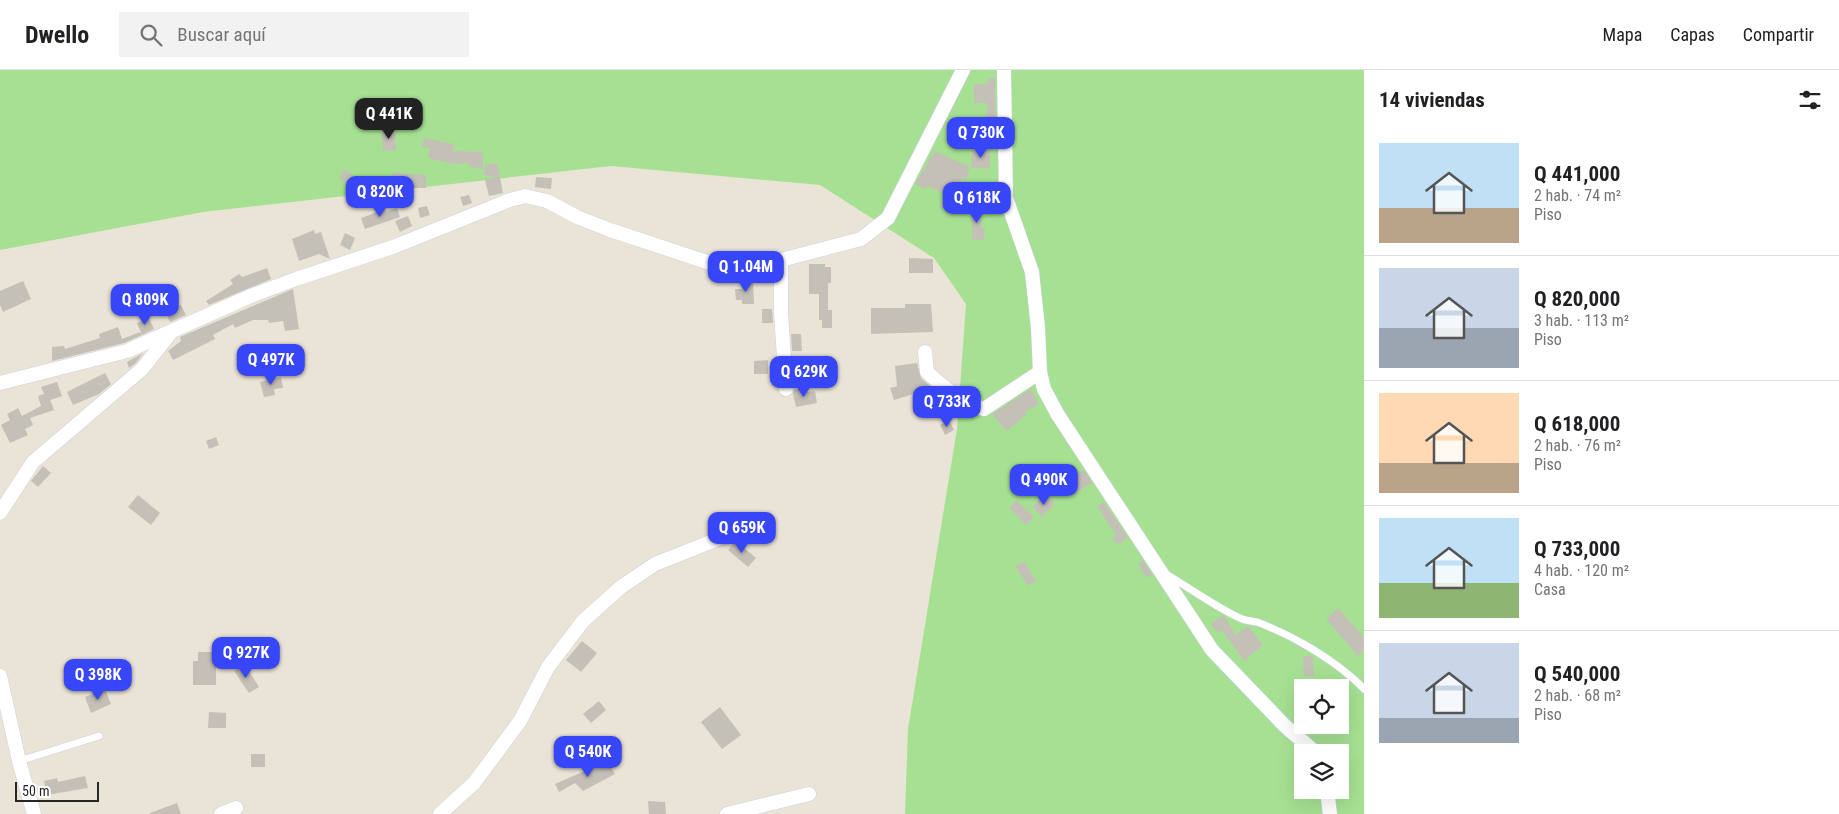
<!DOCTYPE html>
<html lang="es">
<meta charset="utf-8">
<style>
:root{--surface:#fff;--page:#f2f2f2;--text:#202124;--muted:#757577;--line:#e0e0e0;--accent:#3646f8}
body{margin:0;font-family:"Roboto Condensed",sans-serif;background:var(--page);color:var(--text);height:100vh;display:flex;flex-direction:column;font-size:19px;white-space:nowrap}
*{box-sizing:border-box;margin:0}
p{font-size:16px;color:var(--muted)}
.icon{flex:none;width:28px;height:28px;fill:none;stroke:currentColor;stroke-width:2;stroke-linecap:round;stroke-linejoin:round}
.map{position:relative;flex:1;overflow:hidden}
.details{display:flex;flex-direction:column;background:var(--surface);width:475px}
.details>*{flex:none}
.buttons{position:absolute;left:1294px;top:609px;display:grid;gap:10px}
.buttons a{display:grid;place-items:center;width:55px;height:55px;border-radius:0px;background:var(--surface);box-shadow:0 5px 20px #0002;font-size:25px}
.scale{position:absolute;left:15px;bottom:12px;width:84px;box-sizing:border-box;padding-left:5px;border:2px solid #262626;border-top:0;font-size:14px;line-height:18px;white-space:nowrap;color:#262626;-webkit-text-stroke:4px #fff;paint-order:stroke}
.price{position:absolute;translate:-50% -42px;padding:0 11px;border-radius:10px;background:var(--accent);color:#fff;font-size:16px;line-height:32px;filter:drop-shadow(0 1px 2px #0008)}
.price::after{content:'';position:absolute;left:50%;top:30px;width:15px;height:11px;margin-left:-8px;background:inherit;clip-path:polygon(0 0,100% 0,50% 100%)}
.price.current{background:#222;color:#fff}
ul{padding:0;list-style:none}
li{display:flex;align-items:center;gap:15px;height:125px;padding:0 15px}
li+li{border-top:1px solid var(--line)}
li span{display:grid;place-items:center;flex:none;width:140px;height:100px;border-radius:0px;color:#555}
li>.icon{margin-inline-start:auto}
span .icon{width:60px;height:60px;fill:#fffc;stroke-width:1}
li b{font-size:21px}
h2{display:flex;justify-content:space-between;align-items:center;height:60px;padding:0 15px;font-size:21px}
header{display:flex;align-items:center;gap:30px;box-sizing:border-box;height:70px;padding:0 25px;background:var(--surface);border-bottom:1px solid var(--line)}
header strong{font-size:24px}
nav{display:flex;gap:28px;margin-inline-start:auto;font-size:18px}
.search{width:350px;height:45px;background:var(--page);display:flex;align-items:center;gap:12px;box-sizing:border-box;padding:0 18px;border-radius:0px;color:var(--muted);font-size:19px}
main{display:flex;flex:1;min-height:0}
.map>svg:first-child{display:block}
.green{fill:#a6e193;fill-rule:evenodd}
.building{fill:#c4c0b8}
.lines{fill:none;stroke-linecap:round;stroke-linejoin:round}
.service-casing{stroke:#cdcfe0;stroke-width:8}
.minor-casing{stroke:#cdcfe0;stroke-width:15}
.service{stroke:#fff;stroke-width:7}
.minor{stroke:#fff;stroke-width:14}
</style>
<header>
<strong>Dwello</strong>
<div class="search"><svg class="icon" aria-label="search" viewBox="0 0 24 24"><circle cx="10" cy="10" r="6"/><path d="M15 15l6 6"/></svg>Buscar aquí</div>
<nav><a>Mapa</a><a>Capas</a><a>Compartir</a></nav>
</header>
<main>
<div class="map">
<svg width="1364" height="744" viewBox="0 0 1364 744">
<rect width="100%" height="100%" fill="#eae4d7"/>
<path class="green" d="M0,0H1364V744H905L908,659L957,359L966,234L934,188L820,115L611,96L203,142L0,180ZM1302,618H1340V655H1302ZM1302,682H1340V720H1302Z"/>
<g class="building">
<polygon points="989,8 995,8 996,65 986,64 987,33 974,33 974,14 988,14"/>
<polygon points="395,59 396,80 383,81 382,60"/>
<polygon points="424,68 454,74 453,81 483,82 483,99 468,96 468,93 454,94 428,88 430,78 422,77"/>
<polygon points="972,80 990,80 990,98 971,98"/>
<polygon points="935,81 970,97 966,110 962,108 950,141 940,138 945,124 928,116 926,119 915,114"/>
<polygon points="497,93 503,123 489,126 485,110 496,107 484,105 485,95"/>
<polygon points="345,99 353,105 348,114 339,108"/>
<polygon points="393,103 426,105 426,118 393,118"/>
<polygon points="536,107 552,108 551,119 535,117"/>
<polygon points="979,124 990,124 989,136 978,135"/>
<polygon points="469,125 472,133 463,136 460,127"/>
<polygon points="427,136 430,145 420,148 418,138"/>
<polygon points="972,137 981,137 981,158 985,158 984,170 972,169"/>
<polygon points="397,138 400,147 365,159 361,148 385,139 386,142"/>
<polygon points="408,146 412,156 400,162 395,151"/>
<polygon points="314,160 315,164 321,162 330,189 319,184 299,191 292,169"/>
<polygon points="345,163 355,168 350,180 340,175"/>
<polygon points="909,188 933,189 933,203 909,203"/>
<polygon points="809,194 825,194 825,197 831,197 831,213 828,213 828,240 832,240 832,258 822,258 822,250 819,250 819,224 809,224"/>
<polygon points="267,198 271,209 209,235 206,231 233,214 230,210 239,204 242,207"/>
<polygon points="23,211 31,229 3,242 0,235 0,221"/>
<polygon points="742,211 753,211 754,234 742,234 742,230 736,230 735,219 742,219"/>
<polygon points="293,219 299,259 285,261 283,251 269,253 268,250 253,250 235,258 233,254 213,265 215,269 173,290 168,281 181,271 180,267"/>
<polygon points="905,234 931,234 933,262 871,264 871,238 905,238"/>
<polygon points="173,235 174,238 181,235 186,245 170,252 164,239"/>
<polygon points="762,239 772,239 773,253 762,253"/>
<polygon points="149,248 154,259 142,265 137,253"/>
<polygon points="118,257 122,269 140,262 142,265 124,273 52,291 52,277 64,276 65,279 100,268 99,264"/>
<polygon points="791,264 801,264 802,281 792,281"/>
<polygon points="143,283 136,293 129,298 127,292"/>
<polygon points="768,290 768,304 754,304 754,291"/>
<polygon points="917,293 921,308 931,317 934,326 920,331 917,323 894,330 890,318 897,316 895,296"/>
<polygon points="105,303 111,314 99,324 73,335 67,322"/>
<polygon points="281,307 283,318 274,319 275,325 264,327 260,312"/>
<polygon points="57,312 62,326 50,330 54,340 30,348 33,355 25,359 28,365 10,373 1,355 10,350 7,344 18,338 22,346 41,336 38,326 44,324 41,317"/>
<polygon points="806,318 807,322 815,321 817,333 796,337 793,324 794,320"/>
<polygon points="1031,319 1039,334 1025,342 1026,345 1007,361 992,344"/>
<polygon points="949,350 954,360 945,365 940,355"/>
<polygon points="216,367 219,375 209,379 206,371"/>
<polygon points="43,396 51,403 38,417 31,411"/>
<polygon points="1084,400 1092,413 1074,424 1066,410"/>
<polygon points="1045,424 1055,434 1042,447 1032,437"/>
<polygon points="138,425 160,443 151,455 128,437"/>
<polygon points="1016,430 1034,447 1026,455 1009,438"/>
<polygon points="1104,432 1128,468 1118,474 1112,468 1116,465 1097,436"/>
<polygon points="736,471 756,488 748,497 728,480"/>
<polygon points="1024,491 1036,511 1028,516 1015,496"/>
<polygon points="1143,491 1152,505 1146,508 1138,493"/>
<polygon points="1338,538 1364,568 1364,580 1358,586 1326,549"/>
<polygon points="1223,545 1236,565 1248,556 1263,575 1244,591 1222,560 1218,563 1211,554"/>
<polygon points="582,571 597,583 581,602 566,590"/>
<polygon points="198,582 216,582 216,615 193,615 193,591 198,591"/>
<polygon points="1303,586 1313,586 1314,606 1304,606"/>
<polygon points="244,594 259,617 249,623 234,601"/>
<polygon points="105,619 111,634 91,643 85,627"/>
<polygon points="599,631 606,640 591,653 583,644"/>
<polygon points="720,637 741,665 722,679 701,652"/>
<polygon points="209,642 226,643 226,658 208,658"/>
<rect x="251" y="684" width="14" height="13"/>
<polygon points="607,691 615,704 583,721 575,713 559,722 555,714"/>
<polygon points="85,706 88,718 47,725 44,711 57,708 58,712"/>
<polygon points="648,731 665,732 666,744 649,744"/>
<polygon points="177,733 181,744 150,744 150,743"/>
</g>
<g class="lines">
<defs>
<g id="service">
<path d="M1166,504C1188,517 1220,540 1242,549C1247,551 1252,551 1257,552C1294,566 1337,591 1364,619"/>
<polyline points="19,691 99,666"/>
</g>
<g id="minor">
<polyline points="1004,0 1006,128 1032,202 1038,258 1040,302 1044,319 1058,345 1212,580 1285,656 1315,682"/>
<polyline points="781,190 781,242 786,319"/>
<path d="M925,282L927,302C942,316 964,334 984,339L1040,302"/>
<polyline points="0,313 127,281 253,225 296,209 393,177 510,130 525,126 547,131 577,147 610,160 716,195 781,190 861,169 888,148 963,0"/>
<polyline points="0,443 33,392 142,299 169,265"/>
<polyline points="0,606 19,691 34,744"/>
<polyline points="1327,720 1330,744"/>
<polyline points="221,744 236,738"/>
<polyline points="440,744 474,713 520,651 548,597 583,551 621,517 655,494 718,469"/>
<polyline points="727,744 809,724"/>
</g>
</defs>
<use href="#service" class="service-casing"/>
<use href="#minor" class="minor-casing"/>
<use href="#service" class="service"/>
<use href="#minor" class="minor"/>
</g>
</svg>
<div class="buttons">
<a><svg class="icon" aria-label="locate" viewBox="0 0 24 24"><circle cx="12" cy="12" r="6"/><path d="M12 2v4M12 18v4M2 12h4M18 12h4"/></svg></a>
<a><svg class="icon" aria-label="layers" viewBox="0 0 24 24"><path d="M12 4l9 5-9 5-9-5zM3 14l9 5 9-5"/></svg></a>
</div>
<div class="scale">50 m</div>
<b class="price current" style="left:389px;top:70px">Q 441K</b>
<b class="price" style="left:981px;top:89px">Q 730K</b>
<b class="price" style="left:380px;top:148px">Q 820K</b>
<b class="price" style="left:977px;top:154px">Q 618K</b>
<b class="price" style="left:746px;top:223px">Q 1.04M</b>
<b class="price" style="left:145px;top:256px">Q 809K</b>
<b class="price" style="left:271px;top:316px">Q 497K</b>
<b class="price" style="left:804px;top:328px">Q 629K</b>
<b class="price" style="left:947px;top:358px">Q 733K</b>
<b class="price" style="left:1044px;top:436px">Q 490K</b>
<b class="price" style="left:742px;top:484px">Q 659K</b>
<b class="price" style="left:246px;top:609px">Q 927K</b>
<b class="price" style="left:98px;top:631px">Q 398K</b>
<b class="price" style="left:588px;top:708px">Q 540K</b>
</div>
<section class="details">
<h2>14 viviendas<svg class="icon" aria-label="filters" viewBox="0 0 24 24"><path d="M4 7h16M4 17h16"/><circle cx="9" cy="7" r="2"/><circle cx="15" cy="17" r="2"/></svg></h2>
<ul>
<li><span style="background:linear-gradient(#bfe0f5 65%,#b9a48a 0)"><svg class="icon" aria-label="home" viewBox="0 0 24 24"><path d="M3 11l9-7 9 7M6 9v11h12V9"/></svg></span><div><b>Q 441,000</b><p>2 hab. · 74 m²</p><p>Piso</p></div></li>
<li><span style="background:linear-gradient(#c9d6e8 60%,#9aa5b1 0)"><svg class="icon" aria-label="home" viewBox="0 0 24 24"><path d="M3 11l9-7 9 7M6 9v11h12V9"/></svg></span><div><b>Q 820,000</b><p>3 hab. · 113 m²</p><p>Piso</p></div></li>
<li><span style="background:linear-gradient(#ffd9b3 70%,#b9a48a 0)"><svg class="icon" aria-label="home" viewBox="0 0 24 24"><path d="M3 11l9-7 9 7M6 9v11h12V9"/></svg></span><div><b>Q 618,000</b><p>2 hab. · 76 m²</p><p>Piso</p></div></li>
<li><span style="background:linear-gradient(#bfe0f5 65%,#8fb573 0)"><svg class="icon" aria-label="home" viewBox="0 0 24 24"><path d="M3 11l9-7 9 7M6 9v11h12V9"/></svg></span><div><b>Q 733,000</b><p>4 hab. · 120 m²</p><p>Casa</p></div></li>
<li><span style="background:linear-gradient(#c9d6e8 75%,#9aa5b1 0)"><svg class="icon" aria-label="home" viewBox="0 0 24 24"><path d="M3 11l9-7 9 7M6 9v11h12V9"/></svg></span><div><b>Q 540,000</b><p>2 hab. · 68 m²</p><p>Piso</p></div></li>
</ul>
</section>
</main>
